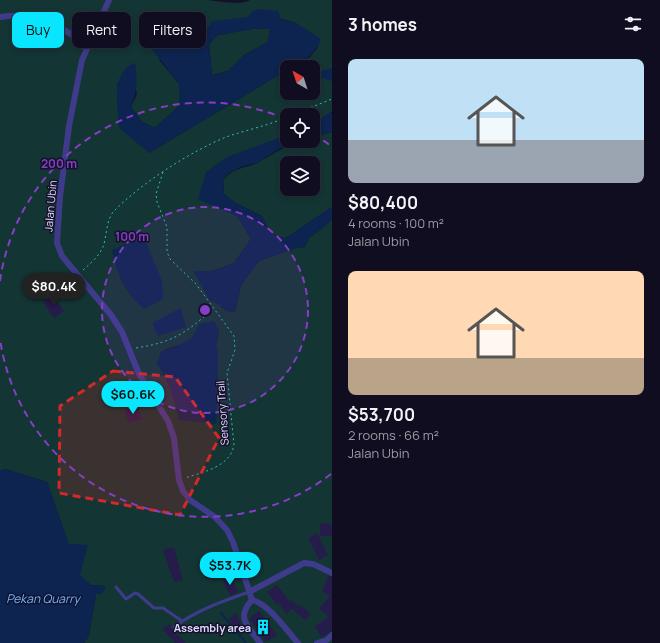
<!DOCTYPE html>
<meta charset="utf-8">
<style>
:root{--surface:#100d20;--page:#191629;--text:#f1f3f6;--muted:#9c9ca5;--line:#302d3e;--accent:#07e5ff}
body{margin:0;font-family:Manrope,sans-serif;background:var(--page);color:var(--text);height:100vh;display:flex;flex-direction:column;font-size:15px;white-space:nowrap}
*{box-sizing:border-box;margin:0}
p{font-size:13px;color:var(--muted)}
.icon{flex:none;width:22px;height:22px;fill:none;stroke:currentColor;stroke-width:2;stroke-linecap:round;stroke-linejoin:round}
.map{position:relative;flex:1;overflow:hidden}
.side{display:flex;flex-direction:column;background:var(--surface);width:328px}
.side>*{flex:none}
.banner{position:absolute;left:12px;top:12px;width:260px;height:36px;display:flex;gap:8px}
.needle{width:26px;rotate:321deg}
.buttons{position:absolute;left:280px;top:60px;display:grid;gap:8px}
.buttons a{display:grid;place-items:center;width:40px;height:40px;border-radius:8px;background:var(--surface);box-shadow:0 2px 6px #0003,0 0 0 1px var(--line);font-size:20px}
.price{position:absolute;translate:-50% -34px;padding:0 9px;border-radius:14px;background:var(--accent);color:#111;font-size:13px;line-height:26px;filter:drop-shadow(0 1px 2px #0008)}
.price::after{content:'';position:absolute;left:50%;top:24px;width:12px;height:9px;margin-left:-6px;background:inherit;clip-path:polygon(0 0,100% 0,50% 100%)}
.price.active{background:#222;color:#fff}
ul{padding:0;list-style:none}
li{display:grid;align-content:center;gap:8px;height:212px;padding:0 16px}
li span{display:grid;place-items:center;height:124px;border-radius:8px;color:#555}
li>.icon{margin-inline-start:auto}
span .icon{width:72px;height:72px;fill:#fffc;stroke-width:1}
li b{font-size:17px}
h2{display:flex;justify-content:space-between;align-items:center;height:48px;padding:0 16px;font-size:17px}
.pill{padding:0 14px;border-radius:8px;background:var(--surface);box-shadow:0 2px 6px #0003,0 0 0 1px var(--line);font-size:14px;line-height:36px}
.pill.active{background:var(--accent);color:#111}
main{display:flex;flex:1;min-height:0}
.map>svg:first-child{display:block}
.green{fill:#133534;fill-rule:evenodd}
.water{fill:#0c244f;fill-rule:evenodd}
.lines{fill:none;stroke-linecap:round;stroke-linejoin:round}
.stream{stroke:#0c244f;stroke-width:2}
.building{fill:#261c4c}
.path{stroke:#2ebfb7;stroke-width:1;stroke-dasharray:2 3;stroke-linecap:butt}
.lane{stroke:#3e3b8b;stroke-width:3}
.street{stroke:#3e3b8b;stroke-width:6}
.marked{fill:#d62828;fill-opacity:0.2;stroke:#d62828;stroke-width:3;stroke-dasharray:8 5;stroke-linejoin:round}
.ring{fill:none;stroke:#853ec5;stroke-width:2;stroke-dasharray:7 5}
.labels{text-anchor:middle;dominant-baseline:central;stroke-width:3;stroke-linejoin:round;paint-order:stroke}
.street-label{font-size:11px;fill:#dfdbff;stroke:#15112b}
.poi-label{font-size:11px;font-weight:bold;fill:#dfdbff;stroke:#15112b;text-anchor:end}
.water-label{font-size:12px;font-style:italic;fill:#69b9ff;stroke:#15112b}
.centre{fill:#853ec5;stroke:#15112b;stroke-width:2}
.ring-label{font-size:12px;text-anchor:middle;font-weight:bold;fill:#853ec5;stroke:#15112b;stroke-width:3;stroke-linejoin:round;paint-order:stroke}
</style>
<main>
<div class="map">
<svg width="332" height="643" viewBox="0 0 332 643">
<rect width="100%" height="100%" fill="#15112b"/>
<g class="green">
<path d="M0,0H207C217,1 242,6 250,0H332V112L313,123V115H287V135L206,172L219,207L237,216L251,239L234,263L212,271H194L210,300L220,305L226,311L235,312L241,285L259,261L296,248L305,247L308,239L332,220V643H84L89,635L96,594L105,586L91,585L79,575L47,482L5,469L0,471ZM253,11L296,23L318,47L310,57L293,67H313V93H287V70L149,153L117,85L130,65L137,94L131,107L142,122L155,128L179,106V84L160,61L153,30L188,34L209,27L248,17ZM219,330L216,347L179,420C175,399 169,381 157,363L162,351C181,345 199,336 219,330Z"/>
<polygon points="270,28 268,42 244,55 228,71 212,75 209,44 218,35 252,29"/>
<path d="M332,132V207L286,238L277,237L268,229L262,216L234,202L224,194L223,180C235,166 245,169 259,162C277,152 291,141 313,141V137ZM287,163H313V189H287Z"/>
</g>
<g class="water">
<path d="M259,9L278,11L281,19L296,23L321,39C316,52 302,67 287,67V70L149,153L119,128C118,108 110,71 135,63C138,79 137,92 131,107L142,122L155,128L179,106V84L151,48L153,30L188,34L209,27L212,21L248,17L253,11ZM270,28L268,42L244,55L228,71L212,75L209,44L218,35L252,29Z"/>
<polygon points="332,68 332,81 319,77 313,78 313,74"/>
<polygon points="332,112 332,132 313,137 313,123"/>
<polygon points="287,135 287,141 302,141 281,148 257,163 241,167 229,173 223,180 224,194 234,202 262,216 268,229 277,237 286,238 332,207 332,220 308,239 305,247 296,248 259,261 241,285 235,312 226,311 220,305 210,300 194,271 212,271 234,263 251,239 237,216 198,199 206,172 227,157"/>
<path d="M144,237L162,281L163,299L144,309C123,290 118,277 112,250Z"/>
<polygon points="181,308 186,327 158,336 152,323"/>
<path d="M214,321L219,330L216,347L218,350V384L216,424L179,420C175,399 169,381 157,363L162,351L173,348L192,338L199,324Z"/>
<polygon points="5,469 47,482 69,544 88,545 80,575 91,585 106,586 102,594 96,594 89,635 84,643 0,643 0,471"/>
</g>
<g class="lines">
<polyline class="stream" points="221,613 246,643"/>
</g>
<g class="building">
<polygon points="53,296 64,311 54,318 43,302"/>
<polygon points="122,385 126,399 116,403 111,388"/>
<polygon points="138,407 142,419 128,423 125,411"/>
<polygon points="331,523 332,536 320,536 320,524"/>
<polygon points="317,533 328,555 319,560 308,538"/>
<polygon points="174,547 183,580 174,582 163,550"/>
<polygon points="328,576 332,577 332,631 321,637 315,626 329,617 319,609 330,595 322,592"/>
<polygon points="231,577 238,592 230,596 223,581"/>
<polygon points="277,585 290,602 292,600 298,607 300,605 311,614 305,620 292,609 286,614 279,603 277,605 267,592"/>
<polygon points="259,611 277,635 266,642 249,618"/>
<polygon points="236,613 241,624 236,628 229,619"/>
<polygon points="169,624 172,629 186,643 175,643 163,629"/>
</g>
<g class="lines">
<g class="path">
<polyline points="292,115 332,99"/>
<path d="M163,172L156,194L157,202L167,227V252L170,259L196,284L234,336L235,350L227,373L234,445C230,467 203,472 185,478"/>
<path d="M83,270C91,263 99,256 103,247C107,236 106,218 115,210C143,182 190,152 226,137C246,130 267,126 287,117"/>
<path d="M136,348C174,342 186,333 214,308"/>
</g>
<g class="lane">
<polyline points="116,587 126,599 135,593 138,594 154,608 163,608 182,621"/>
<path d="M174,627C197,610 223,601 249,592"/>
</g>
<g class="street">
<polyline points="109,0 82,60 69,126 60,197 57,243 62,256 111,315 122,332 139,374 168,421 174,438 179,480 183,491 190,500 215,517 227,530 233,542 252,600"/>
<path d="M0,17C37,10 57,26 88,44"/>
<polyline points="249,592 304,563 313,564 332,573"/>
<path d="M252,600C268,603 287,631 298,643"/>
<path d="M252,600C235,618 249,627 260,643"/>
<polyline points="317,643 327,640 332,635"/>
</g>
</g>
<path class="marked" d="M113,371L175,377L219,438L180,515L59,493L60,406Z"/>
<circle cx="205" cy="310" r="103" fill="#853ec5" fill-opacity=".12"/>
<g class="ring">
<circle cx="205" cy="310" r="103"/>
<path d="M331 474A207 207 0 0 1 0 339M0 281A207 207 0 0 1 286 119M313 134A207 207 0 0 1 331 146"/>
</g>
<defs>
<symbol id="building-bare" viewBox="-9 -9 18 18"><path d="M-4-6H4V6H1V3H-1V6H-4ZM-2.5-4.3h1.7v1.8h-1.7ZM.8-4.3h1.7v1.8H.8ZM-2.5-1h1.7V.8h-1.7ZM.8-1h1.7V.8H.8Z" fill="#07e5ff" stroke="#15112b" stroke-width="2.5" paint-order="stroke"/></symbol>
</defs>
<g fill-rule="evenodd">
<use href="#building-bare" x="252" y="616" width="22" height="22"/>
</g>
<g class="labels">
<g class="street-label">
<text transform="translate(50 206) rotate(-85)">Jalan Ubin</text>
<text transform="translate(222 413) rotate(-94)">Sensory Trail</text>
</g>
<g class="poi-label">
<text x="251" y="627">Assembly area</text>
</g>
<g class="water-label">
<text x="43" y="598">Pekan Quarry</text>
</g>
</g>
<circle cx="205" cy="310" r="6" class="centre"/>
<g class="ring-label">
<text x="59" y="168">200 m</text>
<text x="132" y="241">100 m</text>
</g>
</svg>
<div class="buttons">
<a><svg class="needle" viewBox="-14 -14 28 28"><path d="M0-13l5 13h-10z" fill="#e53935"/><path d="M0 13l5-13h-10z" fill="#9c9ca5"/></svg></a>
<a><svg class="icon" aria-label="locate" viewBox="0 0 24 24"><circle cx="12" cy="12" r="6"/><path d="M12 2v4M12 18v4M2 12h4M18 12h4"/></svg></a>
<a><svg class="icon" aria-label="layers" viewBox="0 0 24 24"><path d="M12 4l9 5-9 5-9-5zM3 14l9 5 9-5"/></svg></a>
</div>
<b class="price active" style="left:54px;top:307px">$80.4K</b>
<b class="price" style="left:133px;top:415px">$60.6K</b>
<b class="price" style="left:230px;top:586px">$53.7K</b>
<div class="banner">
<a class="pill active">Buy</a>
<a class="pill">Rent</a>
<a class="pill">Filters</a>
</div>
</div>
<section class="side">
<h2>3 homes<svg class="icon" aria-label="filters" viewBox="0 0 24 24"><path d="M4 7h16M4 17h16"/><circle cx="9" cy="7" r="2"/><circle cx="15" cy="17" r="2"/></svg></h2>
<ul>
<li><span style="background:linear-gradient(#bfe0f5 65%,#9aa5b1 0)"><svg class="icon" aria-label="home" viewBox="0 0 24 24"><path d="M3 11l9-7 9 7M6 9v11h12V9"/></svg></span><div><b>$80,400</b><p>4 rooms · 100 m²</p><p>Jalan Ubin</p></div></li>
<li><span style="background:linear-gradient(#ffd9b3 70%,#b9a48a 0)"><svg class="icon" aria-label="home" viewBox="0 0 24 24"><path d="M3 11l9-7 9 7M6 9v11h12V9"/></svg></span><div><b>$53,700</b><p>2 rooms · 66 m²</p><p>Jalan Ubin</p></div></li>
</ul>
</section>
</main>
